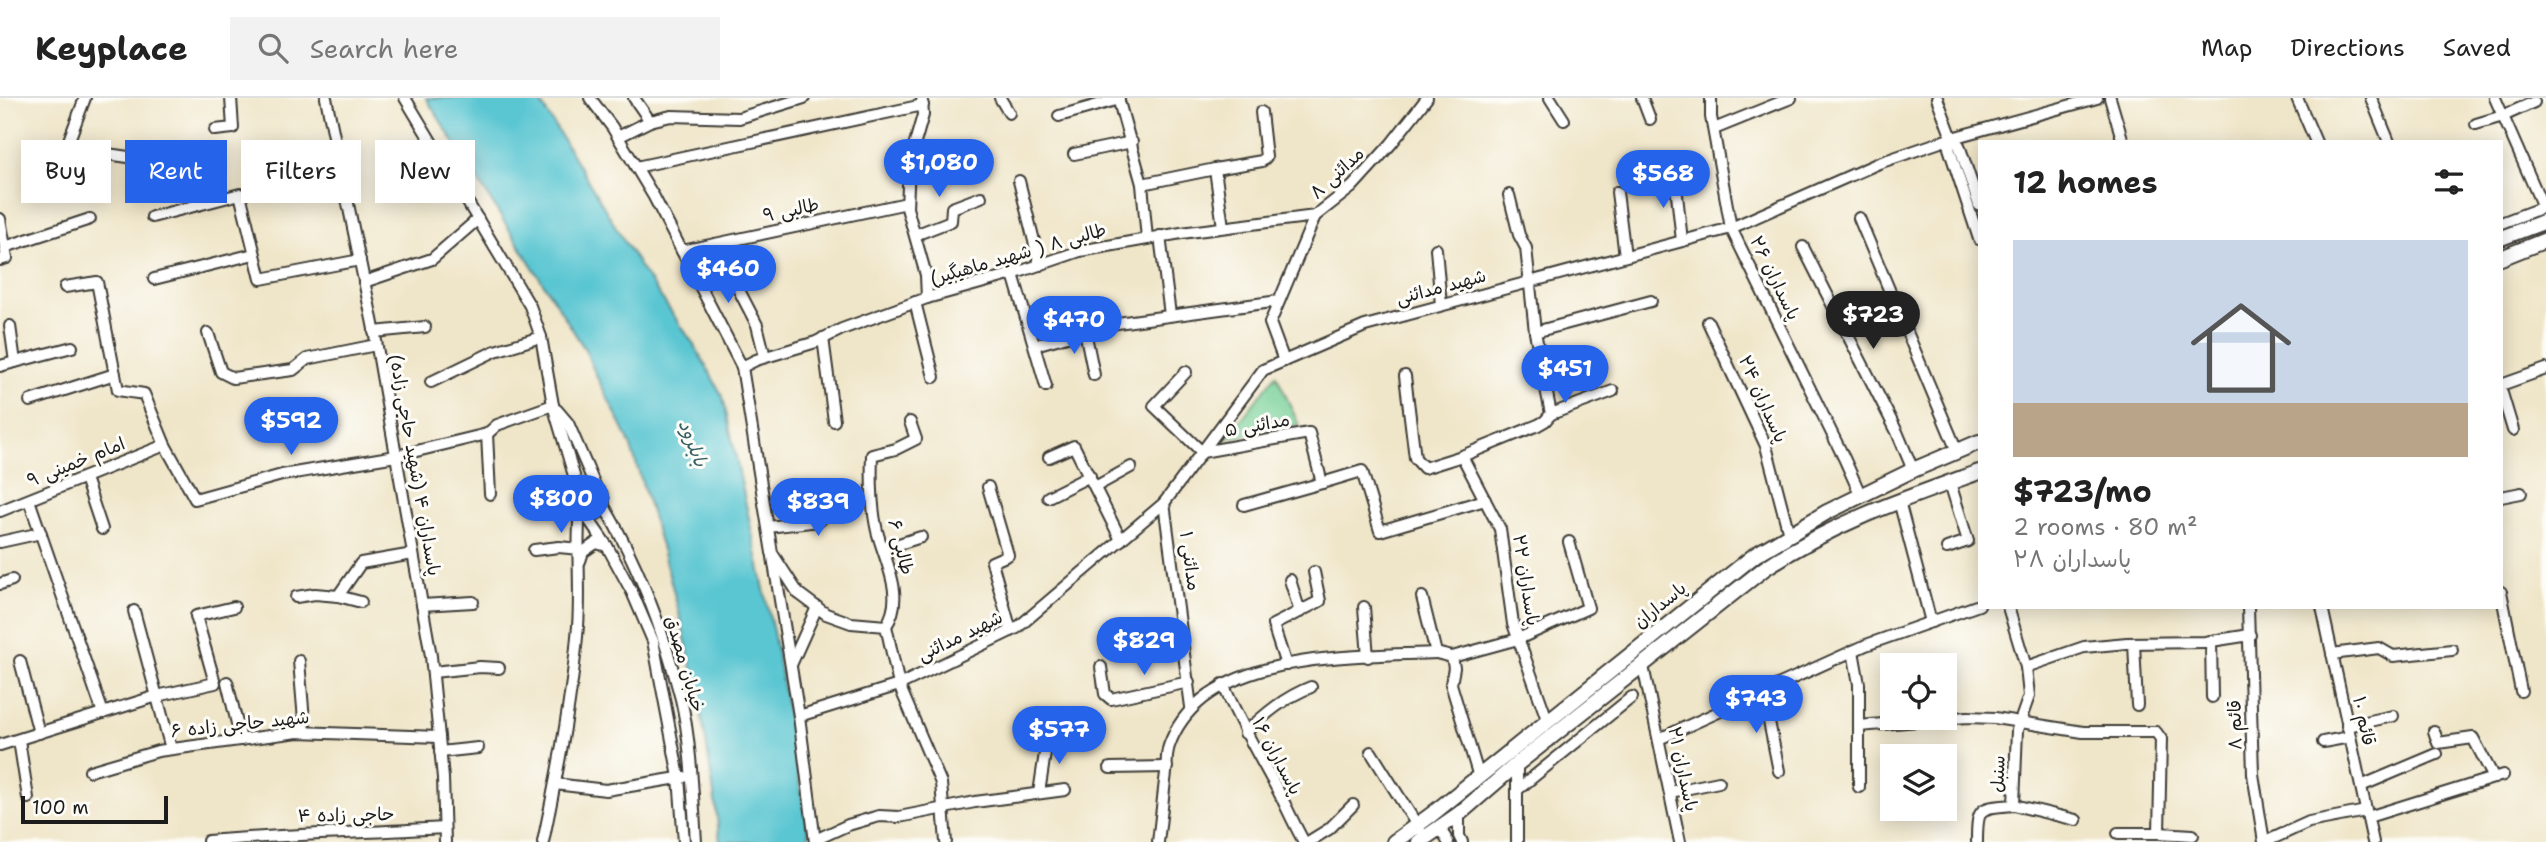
<!DOCTYPE html>
<meta charset="utf-8">
<style>
:root{--surface:#fff;--page:#f2f2f2;--text:#222;--muted:#767676;--line:#e0e0e0;--accent:#2563eb}
body{margin:0;font-family:"Shantell Sans","Playpen Sans Arabic",sans-serif;background:var(--page);color:var(--text);height:100vh;display:flex;flex-direction:column;font-size:26px;white-space:nowrap}
*{box-sizing:border-box;margin:0}
p{font-size:23px;color:var(--muted)}
.icon{flex:none;width:38px;height:38px;fill:none;stroke:currentColor;stroke-width:2;stroke-linecap:round;stroke-linejoin:round}
.map{position:relative;flex:1;overflow:hidden}
.details{position:absolute;left:1978px;top:42px;width:525px;height:469px;display:flex;flex-direction:column;background:var(--surface);border-radius:0px;box-shadow:0 4px 18px #0003}
.details>*{flex:none}
.top-card{position:absolute;left:21px;top:42px;width:665px;height:63px;display:flex;gap:14px}
.tools{position:absolute;left:1880px;top:555px;display:grid;gap:14px}
.tools a{display:grid;place-items:center;width:77px;height:77px;border-radius:0px;background:var(--surface);box-shadow:0 4px 18px #0003;font-size:35px}
.scale{position:absolute;left:21px;bottom:18px;width:147px;box-sizing:border-box;padding-left:7px;border:4px solid #1c1c1c;border-top:0;font-size:19px;line-height:24px;white-space:nowrap;color:#1c1c1c;-webkit-text-stroke:5px #fdfcf7;paint-order:stroke}
.price{position:absolute;translate:-50% -60px;padding:0 16px;border-radius:24px;background:var(--accent);color:#fff;font-size:23px;line-height:46px;filter:drop-shadow(0 2px 4px #0008)}
.price::after{content:'';position:absolute;left:50%;top:42px;width:21px;height:16px;margin-left:-10px;background:inherit;clip-path:polygon(0 0,100% 0,50% 100%)}
.price.active{background:#222;color:#fff}
ul{padding:0;list-style:none}
li{display:grid;align-content:center;gap:14px;height:371px;padding:0 35px}
li+li{border-top:2px solid var(--line)}
li span{display:grid;place-items:center;height:217px;border-radius:0px;color:#555}
li>.icon{margin-inline-start:auto}
span .icon{width:126px;height:126px;fill:#fffc;stroke-width:1}
li b{font-size:30px}
h2{display:flex;justify-content:space-between;align-items:center;height:84px;padding:0 35px;font-size:30px}
.chip{padding:0 24px;border-radius:0px;background:var(--surface);box-shadow:0 4px 18px #0003;font-size:24px;line-height:63px}
.chip.active{background:var(--accent);color:#fff}
header{display:flex;align-items:center;gap:42px;box-sizing:border-box;height:98px;padding:0 35px;background:var(--surface);border-bottom:2px solid var(--line)}
header strong{font-size:33px}
nav{display:flex;gap:38px;margin-inline-start:auto;font-size:24px}
.search{width:490px;height:63px;background:var(--page);display:flex;align-items:center;gap:18px;box-sizing:border-box;padding:0 24px;border-radius:0px;color:var(--muted);font-size:26px}
.map>svg:first-child{display:block}
.green{fill:#76d097;stroke:#49765a;stroke-width:2}
.water{fill:#5ac6d2;stroke:#3b7177;stroke-width:2}
.lines{fill:none;stroke-linecap:round;stroke-linejoin:round}
.minor-casing{stroke:#3c3a36;stroke-width:14}
.major-casing{stroke:#3c3a36;stroke-width:18}
.minor{stroke:#fff;stroke-width:10}
.major{stroke:#fff;stroke-width:14}
.labels{text-anchor:middle;dominant-baseline:central;stroke-width:6;stroke-linejoin:round;paint-order:stroke}
.street-label{font-size:18px;fill:#1c1c1c;stroke:#fdfcf7}
.water-label{font-size:19px;font-style:italic;fill:#356065;stroke:#fdfcf7}
</style>
<header>
<strong>Keyplace</strong>
<div class="search"><svg class="icon" aria-label="search" viewBox="0 0 24 24"><circle cx="10" cy="10" r="6"/><path d="M15 15l6 6"/></svg>Search here</div>
<nav><a>Map</a><a>Directions</a><a>Saved</a></nav>
</header>
<div class="map">
<svg width="2546" height="744" viewBox="0 0 2546 744">
<rect width="100%" height="100%" fill="#fdfcf7"/>
<filter id="ink" filterUnits="userSpaceOnUse"><feTurbulence type="fractalNoise" baseFrequency=".0143" numOctaves="2"/><feDisplacementMap in="SourceGraphic" scale="14" xChannelSelector="R" yChannelSelector="G"/><feConvolveMatrix kernelMatrix="1 2 1 2 8 2 1 2 1" color-interpolation-filters="sRGB"/></filter>
<filter id="wash" filterUnits="userSpaceOnUse"><feTurbulence type="fractalNoise" baseFrequency=".00686" numOctaves="4" result="noise"/><feDisplacementMap in="SourceGraphic" scale="28" xChannelSelector="R" yChannelSelector="G"/><feGaussianBlur stdDeviation="1.57" result="paint"/><feColorMatrix in="noise" values="0 0 0 0 0 0 0 0 0 0 0 0 0 0 0 0 0 1.4 0 .05"/><feComposite in="paint" operator="in"/></filter>
<g filter="url(#wash)">
<rect width="100%" height="100%" fill="#efe5c8"/>
<polygon class="green" points="1276,276 1299,327 1226,341 1276,277"/>
<path class="water" d="M426,0H538L640,169L695,248L723,299L774,538L810,744H720C708,634 685,526 653,421C645,395 638,369 629,344C616,312 597,285 586,253Z"/>
</g>
<g filter="url(#ink)">
<g class="lines">
<defs>
<g id="minor">
<polyline points="85,0 66,50 135,60"/>
<polyline points="326,0 373,226 431,558 443,680 445,744"/>
<polyline points="405,0 530,208 541,239 553,307 580,398"/>
<polyline points="590,0 612,29 654,99 742,269 772,455 798,495 826,516 851,525 886,528 899,587 941,685 946,744"/>
<polyline points="634,0 650,23"/>
<polyline points="1000,0 1009,15"/>
<polyline points="1118,0 1142,86 1147,141"/>
<polyline points="1550,0 1564,22"/>
<polyline points="1642,0 1650,21"/>
<polyline points="1711,0 1711,19 1731,130 1844,360 1861,398"/>
<polyline points="1937,0 1952,40 1959,47 1979,107"/>
<polyline points="2110,0 2123,44"/>
<polyline points="2297,0 2316,44"/>
<polyline points="2371,0 2389,44"/>
<polyline points="2495,0 2543,109"/>
<polyline points="922,3 923,17 909,66 907,110 926,177 927,200"/>
<polyline points="1059,18 1119,1"/>
<polyline points="2476,26 2503,18 2534,4"/>
<polyline points="1714,31 1791,0"/>
<polyline points="215,32 233,30 231,0"/>
<polyline points="618,39 650,23 671,18 739,20 804,0"/>
<polyline points="1952,40 1949,50 1979,141"/>
<polyline points="1074,56 1132,44"/>
<polyline points="636,69 923,7"/>
<polyline points="1215,71 1262,63 1266,59 1261,14"/>
<polyline points="1675,78 1682,143"/>
<polyline points="1019,83 1040,167"/>
<polyline points="1142,86 1215,71 1223,129"/>
<polyline points="1617,94 1625,158"/>
<polyline points="152,119 240,96 261,181 360,162"/>
<polyline points="1859,120 1957,353"/>
<polyline points="0,121 7,160 0,162"/>
<polyline points="2501,125 2546,108"/>
<polyline points="915,137 951,123 952,110 981,99"/>
<polyline points="1160,138 1170,217"/>
<polyline points="715,146 757,227 765,259"/>
<polyline points="5,149 90,121"/>
<polyline points="1803,149 1897,334 1913,372"/>
<polyline points="1436,151 1441,207"/>
<polyline points="682,153 907,105"/>
<polyline points="1013,176 1046,288"/>
<polyline points="154,181 254,156"/>
<polyline points="364,184 432,161 478,121"/>
<polyline points="65,189 97,184 118,292 144,296 165,347 195,401 282,377 396,358 487,336 497,327 553,307"/>
<polyline points="915,204 934,279"/>
<polyline points="1708,224 1766,348 1789,436"/>
<polyline points="10,228 15,264"/>
<polyline points="1085,233 1094,277"/>
<polyline points="374,234 425,229"/>
<polyline points="1535,234 1651,203"/>
<polyline points="208,235 221,274 233,280 293,272 307,261 376,247"/>
<polyline points="823,240 834,323"/>
<polyline points="1035,247 1110,226 1279,203"/>
<polyline points="1284,263 1270,225 1315,118 1352,89 1391,46 1427,0"/>
<polyline points="0,268 72,249"/>
<polyline points="742,269 756,262 816,244 842,231 927,200 1013,176 1080,153 1181,135 1315,118"/>
<polyline points="1186,274 1154,308 1202,354 1309,335 1322,385 1362,373 1380,433 1485,402"/>
<polyline points="1405,278 1415,360 1424,370 1462,358 1538,327 1545,323 1551,316 1535,234 1526,150 1519,137 1509,97"/>
<polyline points="431,284 495,253 541,239"/>
<polyline points="2501,287 2546,271"/>
<polyline points="2501,292 2513,332"/>
<polyline points="30,303 115,276"/>
<polyline points="557,312 568,325 597,392"/>
<polyline points="1551,316 1613,293"/>
<polyline points="487,336 490,396"/>
<polyline points="1462,358 1500,431 1513,526 1548,624"/>
<polyline points="1049,359 1074,348 1121,442"/>
<polyline points="85,380 102,431"/>
<polyline points="988,389 1008,457 992,464 1011,533"/>
<polyline points="1095,389 1131,369"/>
<circle cx="591" cy="404" r="13"/>
<polyline points="1048,399 1090,378"/>
<polyline points="2501,399 2521,395"/>
<polyline points="29,402 103,615"/>
<polyline points="1899,403 1931,524"/>
<polyline points="1164,405 1191,609"/>
<polyline points="1244,407 1322,385"/>
<path d="M604,408C639,467 664,535 681,601C691,643 693,700 696,744"/>
<polyline points="0,413 165,347"/>
<polyline points="585,416 607,448 632,494 653,543 679,679 684,744"/>
<polyline points="768,429 819,423 823,419 825,400"/>
<polyline points="0,444 41,435"/>
<polyline points="1947,450 1968,443 1950,385"/>
<polyline points="883,451 921,439"/>
<polyline points="534,452 559,449 579,451"/>
<polyline points="773,459 799,618 815,744"/>
<polyline points="580,463 583,454 596,445 607,448"/>
<polyline points="1290,482 1300,514"/>
<polyline points="0,486 12,482"/>
<polyline points="2501,494 2521,593"/>
<polyline points="296,499 315,496 338,498"/>
<polyline points="1422,499 1436,555 1452,559 1454,570 1451,586 1479,679"/>
<polyline points="361,504 338,498 361,465 413,456"/>
<polyline points="422,507 473,504"/>
<polyline points="1364,509 1368,559"/>
<polyline points="2248,509 2253,676 2264,744"/>
<polyline points="2322,509 2373,744"/>
<polyline points="134,513 171,651"/>
<path d="M886,528C906,499 885,464 877,433C871,408 871,383 872,357L896,351L916,341L910,324"/>
<polyline points="2211,543 2212,599"/>
<polyline points="2134,545 2137,607"/>
<polyline points="1853,553 1859,586 1859,689"/>
<polyline points="2332,556 2379,550 2393,558 2452,552"/>
<polyline points="1452,559 1518,541 1588,510 1569,444"/>
<polyline points="20,563 39,635"/>
<polyline points="299,563 305,634"/>
<polyline points="791,567 817,509"/>
<polyline points="1286,567 1273,527 1320,503 1314,474"/>
<polyline points="1643,568 1680,744"/>
<polyline points="1101,569 1105,596 1111,601 1189,584"/>
<polyline points="2026,569 2084,549 2127,545 2205,544 2250,537"/>
<polyline points="433,574 480,569 499,570"/>
<polyline points="227,584 241,642"/>
<path d="M1223,586C1237,619 1254,649 1271,680C1283,700 1292,723 1304,744"/>
<polyline points="1763,594 1779,673"/>
<polyline points="799,618 899,587 1017,530 1164,405 1263,272 1365,228 1731,130 1879,65 1952,40 2097,0"/>
<polyline points="1859,628 1967,619 1995,620 2083,634 2156,634 2161,641 2159,735 2118,735"/>
<polyline points="2347,628 2393,618"/>
<polyline points="2434,633 2438,645 2473,640 2494,680"/>
<path d="M1245,635C1265,616 1285,599 1311,589"/>
<polyline points="1659,641 1866,547 1979,507"/>
<polyline points="19,642 28,700"/>
<polyline points="2323,644 2350,639"/>
<polyline points="0,647 157,598 215,585 196,518 234,509"/>
<polyline points="440,654 478,650"/>
<polyline points="1371,654 1420,732"/>
<polyline points="1110,670 1167,669"/>
<polyline points="90,673 158,653 298,634 439,639"/>
<polyline points="555,686 606,692 684,679"/>
<polyline points="2361,688 2437,656"/>
<polyline points="1517,692 1632,599"/>
<polyline points="1670,694 1719,684"/>
<polyline points="1039,695 1048,635"/>
<polyline points="2014,707 2076,722"/>
<polyline points="1459,716 1459,738 1462,744"/>
<polyline points="2368,719 2503,677"/>
<polyline points="1440,730 1448,744"/>
<polyline points="2159,735 2193,737"/>
<polyline points="815,742 848,727 879,718 899,719 975,704 1065,692"/>
<path d="M208,743C287,736 365,735 444,730"/>
<path d="M543,744C558,672 572,601 578,528C581,489 576,449 580,410"/>
<path d="M1158,744C1161,721 1163,698 1166,675C1167,666 1166,656 1169,648C1202,552 1353,559 1436,555"/>
<polyline points="1308,744 1329,731 1353,707"/>
<polyline points="1517,744 1517,666"/>
<path d="M1977,744C1977,708 1979,710 2014,707L2017,632L2029,598L2026,569L2008,509"/>
<polyline points="2265,744 2309,724 2366,713"/>
</g>
<g id="major">
<polyline points="2501,140 2546,123"/>
<polyline points="2501,160 2546,142"/>
<polyline points="1394,744 1431,717 1755,457 1827,414 1913,372 1979,344"/>
<path d="M1419,744L1459,716L1517,666L1765,470C1835,424 1901,402 1979,374"/>
</g>
</defs>
<use href="#minor" class="minor-casing"/>
<use href="#major" class="major-casing"/>
<use href="#minor" class="minor"/>
<use href="#major" class="major"/>
</g>
</g>
<g class="labels">
<g class="street-label">
<text transform="translate(1337 75) rotate(-43)">مدائنی ۸</text>
<text transform="translate(791 112) rotate(-12)">طالبی ۹</text>
<text transform="translate(1018 156) rotate(-16)">طالبی ۸ ( شهید ماهیگیر)</text>
<text transform="translate(1775 180) rotate(64)">پاسداران ۲۶</text>
<text transform="translate(1441 189) rotate(-15)">شهید مدائنی</text>
<text transform="translate(1763 301) rotate(66)">پاسداران ۲۴</text>
<text transform="translate(1257 327) rotate(-10)">مدائنی ۵</text>
<text transform="translate(76 364) rotate(-22)">امام خمینی ۹</text>
<text transform="translate(415 367) rotate(80)">پاسداران ۴ (شهید حاجی زاده)</text>
<text transform="translate(901 449) rotate(76)">طالبی ۶</text>
<text transform="translate(1190 463) rotate(82)">مدائنی ۱</text>
<text transform="translate(1526 482) rotate(81)">پاسداران ۲۲</text>
<text transform="translate(1660 507) rotate(-39)">پاسداران</text>
<text transform="translate(960 538) rotate(-26)">شهید مدائنی</text>
<text transform="translate(685 566) rotate(74)">خیابان مصدق</text>
<text transform="translate(2364 623) rotate(78)">قائم ۱۰</text>
<text transform="translate(240 626) rotate(-6)">شهید حاجی زاده ۶</text>
<text transform="translate(2235 627) rotate(-91)">قائم ۸</text>
<text transform="translate(1277 658) rotate(62)">پاسداران ۱۶</text>
<text transform="translate(1683 671) rotate(78)">پاسداران ۲۱</text>
<text transform="translate(1998 676) rotate(-88)">سنبل</text>
<text transform="translate(346 717) rotate(-1)">حاجی زاده ۴</text>
</g>
<g class="water-label">
<text transform="translate(693 345) rotate(69)">بابلرود</text>
</g>
</g>
</svg>
<div class="tools">
<a><svg class="icon" aria-label="locate" viewBox="0 0 24 24"><circle cx="12" cy="12" r="6"/><path d="M12 2v4M12 18v4M2 12h4M18 12h4"/></svg></a>
<a><svg class="icon" aria-label="layers" viewBox="0 0 24 24"><path d="M12 4l9 5-9 5-9-5zM3 14l9 5 9-5"/></svg></a>
</div>
<div class="scale">100 m</div>
<b class="price" style="left:939px;top:101px">$1,080</b>
<b class="price" style="left:1663px;top:112px">$568</b>
<b class="price" style="left:728px;top:207px">$460</b>
<b class="price active" style="left:1873px;top:253px">$723</b>
<b class="price" style="left:1074px;top:258px">$470</b>
<b class="price" style="left:1565px;top:307px">$451</b>
<b class="price" style="left:291px;top:359px">$592</b>
<b class="price" style="left:561px;top:437px">$800</b>
<b class="price" style="left:818px;top:440px">$839</b>
<b class="price" style="left:1144px;top:579px">$829</b>
<b class="price" style="left:1756px;top:637px">$743</b>
<b class="price" style="left:1059px;top:668px">$577</b>
<div class="top-card">
<a class="chip">Buy</a>
<a class="chip active">Rent</a>
<a class="chip">Filters</a>
<a class="chip">New</a>
</div>
<section class="details">
<h2>12 homes<svg class="icon" aria-label="filters" viewBox="0 0 24 24"><path d="M4 7h16M4 17h16"/><circle cx="9" cy="7" r="2"/><circle cx="15" cy="17" r="2"/></svg></h2>
<ul>
<li><span style="background:linear-gradient(#c9d6e8 75%,#b9a48a 0)"><svg class="icon" aria-label="home" viewBox="0 0 24 24"><path d="M3 11l9-7 9 7M6 9v11h12V9"/></svg></span><div><b>$723/mo</b><p>2 rooms · 80 m²</p><p>پاسداران ۲۸</p></div></li>
</ul>
</section>
</div>
